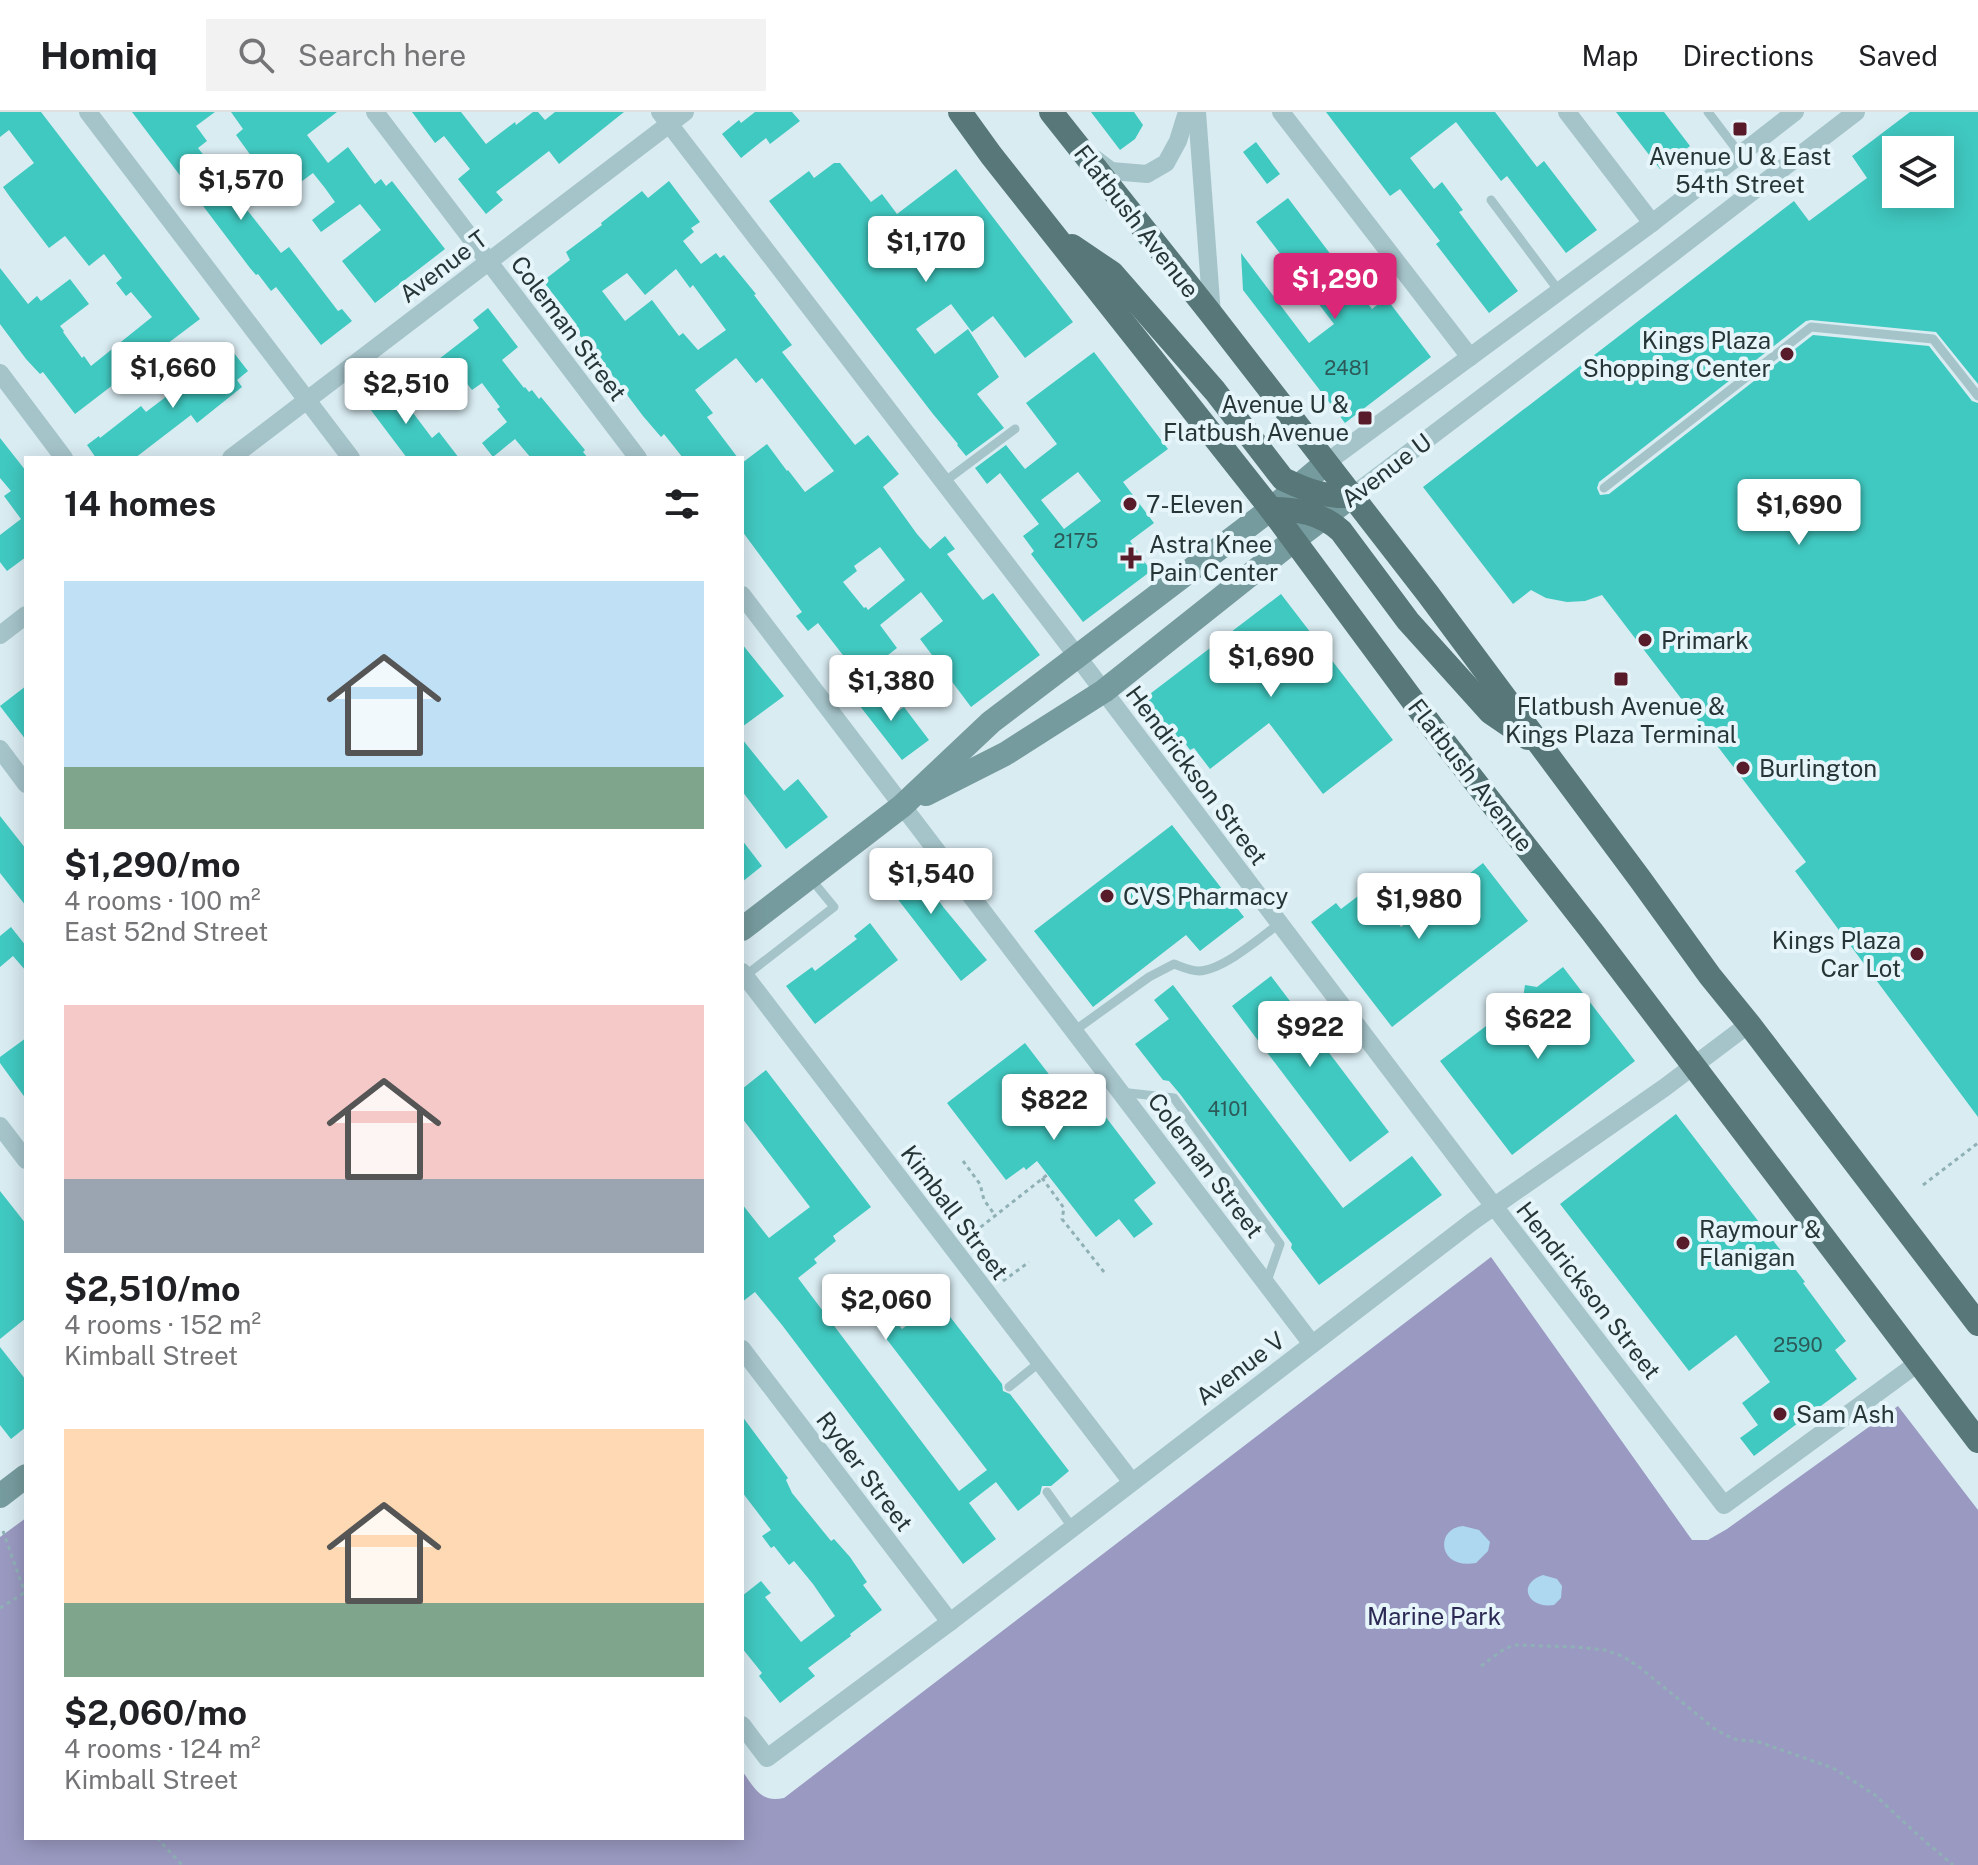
<!DOCTYPE html>
<meta charset="utf-8">
<style>
:root{--surface:#fff;--page:#f2f2f2;--text:#202124;--muted:#757577;--line:#e0e0e0;--accent:#db2777}
body{margin:0;font-family:"Public Sans",sans-serif;background:var(--page);color:var(--text);height:100vh;display:flex;flex-direction:column;font-size:30px;white-space:nowrap}
*{box-sizing:border-box;margin:0}
p{font-size:26px;color:var(--muted)}
.icon{flex:none;width:44px;height:44px;fill:none;stroke:currentColor;stroke-width:2;stroke-linecap:round;stroke-linejoin:round}
.map{position:relative;flex:1;overflow:hidden}
.drawer{position:absolute;left:24px;top:344px;width:720px;height:1384px;display:flex;flex-direction:column;background:var(--surface);border-radius:0px;box-shadow:0 4px 20px #0003}
.drawer>*{flex:none}
.tools{position:absolute;left:1882px;top:24px;display:grid;gap:16px}
.tools a{display:grid;place-items:center;width:72px;height:72px;border-radius:0px;background:var(--surface);box-shadow:0 4px 20px #0003;font-size:40px}
.price{position:absolute;translate:-50% -68px;padding:0 18px;border-radius:8px;background:#fff;color:#222;font-size:26px;line-height:52px;filter:drop-shadow(0 2px 4px #0008)}
.price::after{content:'';position:absolute;left:50%;top:48px;width:24px;height:18px;margin-left:-12px;background:inherit;clip-path:polygon(0 0,100% 0,50% 100%)}
.price.current{background:var(--accent);color:#fff}
ul{padding:0;list-style:none}
li{display:grid;align-content:center;gap:16px;height:424px;padding:0 40px}
li span{display:grid;place-items:center;height:248px;border-radius:0px;color:#555}
li>.icon{margin-inline-start:auto}
span .icon{width:144px;height:144px;fill:#fffc;stroke-width:1}
li b{font-size:34px}
h2{display:flex;justify-content:space-between;align-items:center;height:96px;padding:0 40px;font-size:34px}
header{display:flex;align-items:center;gap:48px;box-sizing:border-box;height:112px;padding:0 40px;background:var(--surface);border-bottom:2px solid var(--line)}
header strong{font-size:38px}
nav{display:flex;gap:44px;margin-inline-start:auto;font-size:28px}
.search{width:560px;height:72px;background:var(--page);display:flex;align-items:center;gap:20px;box-sizing:border-box;padding:0 28px;border-radius:0px;color:var(--muted);font-size:30px}
.map>svg:first-child{display:block}
.green{fill:#9a99c1}
.sand{fill:#aed8ef}
.building{fill:#40c9c1;fill-rule:evenodd}
.lines{fill:none;stroke-linecap:round;stroke-linejoin:round}
.path{stroke:#8fb1b6;stroke-width:3;stroke-dasharray:4 4;stroke-linecap:butt}
.lane{stroke:#a5c4ca;stroke-width:9}
.street{stroke:#a5c4ca;stroke-width:18}
.secondary{stroke:#769b9e;stroke-width:24}
.primary{stroke:#577778;stroke-width:24}
.poi-dot{fill:#581b29;stroke:#e5f5fa;stroke-width:3}
.labels{text-anchor:middle;dominant-baseline:central;stroke-width:8;stroke-linejoin:round;paint-order:stroke}
.number-label{font-size:20px;fill:#2c5a59}
.poi-label{font-size:24px;fill:#263536;stroke:#e5f5fa;text-anchor:start}
.street-label{font-size:24px;fill:#263536;stroke:#e5f5fa}
.park-label{font-size:24px;fill:#2c2954;stroke:#e5f5fa}
</style>
<header>
<strong>Homiq</strong>
<div class="search"><svg class="icon" aria-label="search" viewBox="0 0 24 24"><circle cx="10" cy="10" r="6"/><path d="M15 15l6 6"/></svg>Search here</div>
<nav><a>Map</a><a>Directions</a><a>Saved</a></nav>
</header>
<div class="map">
<svg width="1978" height="1753" viewBox="0 0 1978 1753">
<rect width="100%" height="100%" fill="#d9ecf2"/>
<path class="green" d="M1491,1145L1692,1428H1708L1727,1417L1898,1294L1978,1398V1753H0V1425L26,1406V1726H742V1659C755,1676 760,1691 784,1686Z"/>
<g class="sand">
<path d="M1463,1414L1479,1418L1490,1430L1488,1439L1476,1451C1437,1458 1435,1416 1463,1414Z"/>
<path d="M1543,1463L1557,1467L1562,1474L1561,1486L1554,1493C1528,1497 1516,1472 1543,1463Z"/>
</g>
<g class="building">
<polygon points="0,0 41,0 200,207 151,244 153,247 140,257 138,255 122,267 122,266 75,302 43,260 40,262 26,247 0,212 0,156 28,192 37,184 41,189 70,167 89,192 60,214 64,219 63,220 82,246 84,244 91,254 152,205 131,180 126,184 116,171 122,166 104,142 89,154 65,124 49,136 10,85 3,75 34,51 9,18 0,25"/>
<polygon points="132,0 215,0 196,14 207,29 198,36 281,141 289,135 338,199 342,197 352,209 321,233 276,175 271,179 258,162 256,163 250,156"/>
<polygon points="231,0 337,0 307,23 328,51 348,35 375,72 381,67 386,74 392,69 445,137 375,191 342,149 381,118 360,92 321,120 312,108 335,90 325,76 313,61 290,78 267,50 259,55 236,23 243,17"/>
<polygon points="412,0 461,0 486,32 515,10 516,13 533,0 538,0 545,8 555,0 624,0 559,52 549,39 496,80 503,88 486,102 458,67 470,57 444,24 435,31"/>
<polygon points="755,0 792,0 800,9 770,32 766,26 741,46 722,22 739,8 741,11"/>
<polygon points="1091,0 1134,0 1143,13 1135,27 1120,38"/>
<polygon points="1326,0 1495,0 1537,55 1544,49 1597,118 1566,141 1507,64 1501,69 1456,10 1410,46 1434,77 1442,70 1463,98 1459,100 1518,179 1489,201 1436,132 1440,129 1400,77 1390,84"/>
<polygon points="1616,0 1664,0 1690,34 1660,57"/>
<path d="M1910,0H1978V272L1936,220L1811,208L1806,209L1599,370L1597,376L1600,383L1609,382L1813,223L1929,234L1972,289L1978,291V1005L1795,759L1806,750L1602,483L1585,489L1567,490L1546,486L1531,478L1513,492L1423,375L1794,89L1809,109L1867,66L1852,44ZM1896,38H1940V82H1896Z"/>
<polygon points="1256,30 1280,62 1267,72 1243,40"/>
<polygon points="834,51 840,51 871,90 882,82 897,102 956,57 1073,210 1025,246 993,204 972,220 951,192 916,217 935,242 968,217 999,265 977,282 1004,316 966,344 957,333 958,332 933,302 769,89 809,59 814,66"/>
<path d="M669,69L700,110L691,116L694,120L683,129L701,152L716,141L720,146L724,143L756,182L754,183L792,233L782,240L855,333L868,323L899,362L883,375L917,422L930,437L945,424L955,437L947,442L983,488L993,481L1040,543L971,595L920,527L943,509L921,480L880,513L897,536L860,565L818,511L808,519L796,504L802,500L742,419V351L767,332L787,359L788,358L805,380L834,359L762,266L756,271L736,246L695,278L713,301L707,305L738,346H683L664,322L661,325L643,304L585,227L584,229L574,216L577,213L543,169L570,148L566,140L602,113L601,111L642,79L648,86ZM676,157L690,176L693,173L726,218L698,238L683,221L679,224L652,188L625,209L602,179L627,161L645,183ZM880,435L905,468L868,498L866,495L864,496L843,470L857,459L854,454Z"/>
<polygon points="1288,86 1372,197 1386,186 1431,245 1345,311 1243,178 1241,141 1309,231 1334,212 1256,110"/>
<polygon points="488,196 518,235 502,248 524,276 525,275 529,280 532,278 539,287 541,285 585,338 583,340 588,346 531,346 515,327 493,345 482,331 507,310 497,297 500,295 482,271 472,278 461,264 447,275 430,254 479,216 473,208"/>
<polygon points="230,236 248,259 237,268 242,275 197,311 191,303 135,346 96,346 87,333 99,324 100,326 141,294 146,300"/>
<path d="M1094,240L1168,337L1123,370L1154,411L1130,429L1151,459L1083,510L1031,442L1034,439L1023,424L1039,412L1000,361L987,372L975,356L1006,333L1025,357L1057,332L1026,291ZM1078,360L1101,389L1064,417L1041,388Z"/>
<polygon points="389,269 432,326 439,320 459,346 407,346 364,289"/>
<polygon points="0,326 26,359 26,445 7,459 0,450 0,423 21,407 4,384 11,379 0,366"/>
<polygon points="1281,482 1393,628 1323,682 1269,611 1210,657 1194,636 1190,638 1185,631 1179,636 1142,588"/>
<polygon points="742,532 784,584 742,615"/>
<polygon points="863,570 890,605 904,595 929,628 902,648 849,580"/>
<polygon points="26,574 26,628 0,594"/>
<polygon points="742,627 784,679 798,667 828,705 786,737 742,679"/>
<polygon points="0,704 26,737 26,794 0,761"/>
<polygon points="1172,713 1244,805 1200,839 1186,823 1093,895 1034,819"/>
<polygon points="742,728 762,754 742,770"/>
<polygon points="902,739 944,796 987,848 961,869 876,759"/>
<polygon points="1483,751 1528,809 1392,915 1311,810 1336,791 1341,797 1370,775 1401,815"/>
<polygon points="870,811 898,848 815,912 786,874 812,855 815,859 857,827 854,824"/>
<polygon points="11,815 26,834 26,859 13,844 0,855 0,824"/>
<polygon points="1563,855 1635,949 1512,1043 1440,949 1523,886 1525,873 1537,875"/>
<polygon points="1271,864 1389,1020 1350,1050 1232,894"/>
<polygon points="1173,873 1343,1096 1412,1044 1442,1083 1319,1173 1291,1136 1292,1132 1180,982 1169,969 1163,968 1135,932 1169,907 1154,888"/>
<polygon points="26,926 26,987 0,951 0,945"/>
<polygon points="1025,931 1087,1012 1102,1000 1156,1071 1134,1088 1153,1112 1134,1126 1119,1107 1096,1125 1037,1049 1026,1058 1024,1055 1006,1068 947,991"/>
<polygon points="766,958 871,1095 833,1124 836,1129 814,1147 817,1151 798,1166 878,1272 959,1379 987,1358 875,1212 889,1201 902,1217 922,1202 925,1205 941,1193 1002,1272 1003,1279 1010,1282 1069,1359 1051,1374 1042,1374 1040,1382 1018,1399 996,1370 969,1391 996,1427 963,1452 782,1213 755,1180 742,1190 742,1092 769,1126 810,1095 742,1006 742,977"/>
<polygon points="1676,1002 1805,1170 1803,1171 1846,1229 1835,1238 1857,1267 1754,1344 1740,1326 1758,1313 1742,1291 1770,1270 1736,1223 1689,1259 1560,1092"/>
<polygon points="0,1079 26,1112 26,1206 0,1227"/>
<polygon points="0,1235 26,1268 26,1315 11,1327 0,1313"/>
<polygon points="742,1304 788,1366 786,1368 792,1381 831,1429 834,1427 850,1445 867,1470 863,1473 882,1498 850,1522 851,1524 808,1556 815,1564 780,1591 759,1564 762,1561 742,1536 742,1484 761,1469 771,1481 765,1485 801,1530 835,1504 813,1472 794,1449 789,1453 774,1434 771,1436 762,1424 771,1418 742,1380"/>
</g>
<g class="lines">
<g class="path">
<polyline points="1071,990 1094,972"/>
<polyline points="963,1049 980,1072 984,1088 995,1103"/>
<polyline points="1042,1066 1064,1096 1062,1107 1104,1160"/>
<polyline points="1923,1073 1978,1031"/>
<polyline points="968,1125 1047,1063"/>
<polyline points="1003,1169 1029,1150"/>
<polyline points="3,1419 26,1484"/>
<polyline points="0,1496 24,1481"/>
<polyline points="1481,1554 1504,1537 1516,1533 1576,1535 1605,1538 1622,1544 1638,1554 1716,1618 1734,1627 1759,1630 1833,1656 1875,1683 1920,1725 1953,1753"/>
<polyline points="157,1726 182,1753"/>
</g>
<g class="lane">
<polyline points="1708,0 1740,42"/>
<polyline points="1491,88 1559,179"/>
<polyline points="944,370 1015,317"/>
<polyline points="1604,376 1811,215 1933,227 1978,284"/>
<polyline points="745,864 834,795 811,767"/>
<path d="M1074,919L1149,865L1174,852C1182,855 1191,859 1199,859C1223,858 1260,826 1280,811"/>
<polyline points="1120,980 1174,986 1280,1132 1266,1172"/>
<polyline points="1009,1275 1040,1250"/>
<polyline points="1047,1380 1072,1415"/>
</g>
<g class="street">
<polyline points="88,0 351,346"/>
<polyline points="375,0 638,346"/>
<polyline points="660,0 1077,544 1477,1072 1724,1393 1918,1251"/>
<polyline points="1197,0 1212,203"/>
<polyline points="1281,0 1470,245"/>
<polyline points="1567,0 1652,111"/>
<polyline points="1095,47 1111,59 1147,62 1166,51 1178,29 1187,0"/>
<polyline points="0,261 64,346"/>
<polyline points="231,346 685,0"/>
<polyline points="1326,351 1652,111 1795,0"/>
<polyline points="1352,384 1674,140 1856,0"/>
<polyline points="742,483 1312,1232"/>
<polyline points="0,523 26,503"/>
<polyline points="0,637 26,672"/>
<polyline points="742,860 1131,1369"/>
<polyline points="0,1014 26,1048"/>
<polyline points="742,1237 950,1510"/>
<polyline points="742,1613 767,1646 950,1510 1473,1109 1664,976 1749,912"/>
</g>
<g class="secondary">
<polyline points="926,682 1005,642 1104,579 1294,428 1352,384"/>
<polyline points="742,817 902,694 991,610 1271,397 1326,351"/>
<polyline points="0,1384 26,1364"/>
</g>
<g class="primary">
<polyline points="960,0 991,43 1271,397 1430,612 1593,821 1978,1329"/>
<polyline points="1051,0 1212,203 1428,482 1640,767 1710,864 1749,912 1978,1212"/>
<path d="M1072,134L1112,161L1215,279L1283,367C1308,379 1324,385 1352,384"/>
<path d="M1271,397C1298,397 1321,401 1341,419L1408,509L1490,600L1528,626"/>
</g>
</g>
<g class="poi-dot">
<rect x="1732" y="9" width="16" height="16" rx="4"/>
<circle cx="1787" cy="242" r="8"/>
<rect x="1357" y="298" width="16" height="16" rx="4"/>
<circle cx="1130" cy="392" r="8"/>
<path d="M1127 434h8v8h8v8h-8v8h-8v-8h-8v-8h8z"/>
<circle cx="1645" cy="528" r="8"/>
<rect x="1613" y="559" width="16" height="16" rx="4"/>
<circle cx="1743" cy="656" r="8"/>
<circle cx="1107" cy="784" r="8"/>
<circle cx="1917" cy="842" r="8"/>
<circle cx="1683" cy="1131" r="8"/>
<circle cx="1780" cy="1302" r="8"/>
</g>
<g class="labels">
<g class="number-label">
<text x="1347" y="256">2481</text>
<text x="1076" y="429">2175</text>
<text x="1228" y="997">4101</text>
<text x="1798" y="1233">2590</text>
</g>
<g class="poi-label">
<text x="1740" y="44" text-anchor="middle">Avenue U &amp; East<tspan x="1740" dy="28">54th Street</tspan></text>
<text x="1771" y="228" text-anchor="end">Kings Plaza<tspan x="1771" dy="28">Shopping Center</tspan></text>
<text x="1349" y="292" text-anchor="end">Avenue U &amp;<tspan x="1349" dy="28">Flatbush Avenue</tspan></text>
<text x="1146" y="392">7-Eleven</text>
<text x="1149" y="432">Astra Knee<tspan x="1149" dy="28">Pain Center</tspan></text>
<text x="1661" y="528">Primark</text>
<text x="1621" y="594" text-anchor="middle">Flatbush Avenue &amp;<tspan x="1621" dy="28">Kings Plaza Terminal</tspan></text>
<text x="1759" y="656">Burlington</text>
<text x="1123" y="784">CVS Pharmacy</text>
<text x="1901" y="828" text-anchor="end">Kings Plaza<tspan x="1901" dy="28">Car Lot</tspan></text>
<text x="1699" y="1117">Raymour &amp;<tspan x="1699" dy="28">Flanigan</tspan></text>
<text x="1796" y="1302">Sam Ash</text>
</g>
<g class="street-label">
<text transform="translate(1137 109) rotate(52)">Flatbush Avenue</text>
<text transform="translate(443 154) rotate(-37)">Avenue T</text>
<text transform="translate(569 216) rotate(53)">Coleman Street</text>
<text transform="translate(1386 358) rotate(-37)">Avenue U</text>
<text transform="translate(1197 663) rotate(53)">Hendrickson Street</text>
<text transform="translate(1471 663) rotate(52)">Flatbush Avenue</text>
<text transform="translate(1206 1053) rotate(53)">Coleman Street</text>
<text transform="translate(955 1100) rotate(53)">Kimball Street</text>
<text transform="translate(1589 1178) rotate(52)">Hendrickson Street</text>
<text transform="translate(1240 1256) rotate(-37)">Avenue V</text>
<text transform="translate(865 1359) rotate(53)">Ryder Street</text>
</g>
<g class="park-label">
<text x="1434" y="1504">Marine Park</text>
</g>
</g>
</svg>
<div class="tools">
<a><svg class="icon" aria-label="layers" viewBox="0 0 24 24"><path d="M12 4l9 5-9 5-9-5zM3 14l9 5 9-5"/></svg></a>
</div>
<b class="price" style="left:241px;top:110px">$1,570</b>
<b class="price" style="left:926px;top:172px">$1,170</b>
<b class="price current" style="left:1335px;top:209px">$1,290</b>
<b class="price" style="left:173px;top:298px">$1,660</b>
<b class="price" style="left:406px;top:314px">$2,510</b>
<b class="price" style="left:1799px;top:435px">$1,690</b>
<b class="price" style="left:1271px;top:587px">$1,690</b>
<b class="price" style="left:891px;top:611px">$1,380</b>
<b class="price" style="left:931px;top:804px">$1,540</b>
<b class="price" style="left:1419px;top:829px">$1,980</b>
<b class="price" style="left:1538px;top:949px">$622</b>
<b class="price" style="left:1310px;top:957px">$922</b>
<b class="price" style="left:1054px;top:1030px">$822</b>
<b class="price" style="left:886px;top:1230px">$2,060</b>
<section class="drawer">
<h2>14 homes<svg class="icon" aria-label="filters" viewBox="0 0 24 24"><path d="M4 7h16M4 17h16"/><circle cx="9" cy="7" r="2"/><circle cx="15" cy="17" r="2"/></svg></h2>
<ul>
<li><span style="background:linear-gradient(#bfe0f5 75%,#7fa58c 0)"><svg class="icon" aria-label="home" viewBox="0 0 24 24"><path d="M3 11l9-7 9 7M6 9v11h12V9"/></svg></span><div><b>$1,290/mo</b><p>4 rooms · 100 m²</p><p>East 52nd Street</p></div></li>
<li><span style="background:linear-gradient(#f6c9c9 70%,#9aa5b1 0)"><svg class="icon" aria-label="home" viewBox="0 0 24 24"><path d="M3 11l9-7 9 7M6 9v11h12V9"/></svg></span><div><b>$2,510/mo</b><p>4 rooms · 152 m²</p><p>Kimball Street</p></div></li>
<li><span style="background:linear-gradient(#ffd9b3 70%,#7fa58c 0)"><svg class="icon" aria-label="home" viewBox="0 0 24 24"><path d="M3 11l9-7 9 7M6 9v11h12V9"/></svg></span><div><b>$2,060/mo</b><p>4 rooms · 124 m²</p><p>Kimball Street</p></div></li>
</ul>
</section>
</div>
